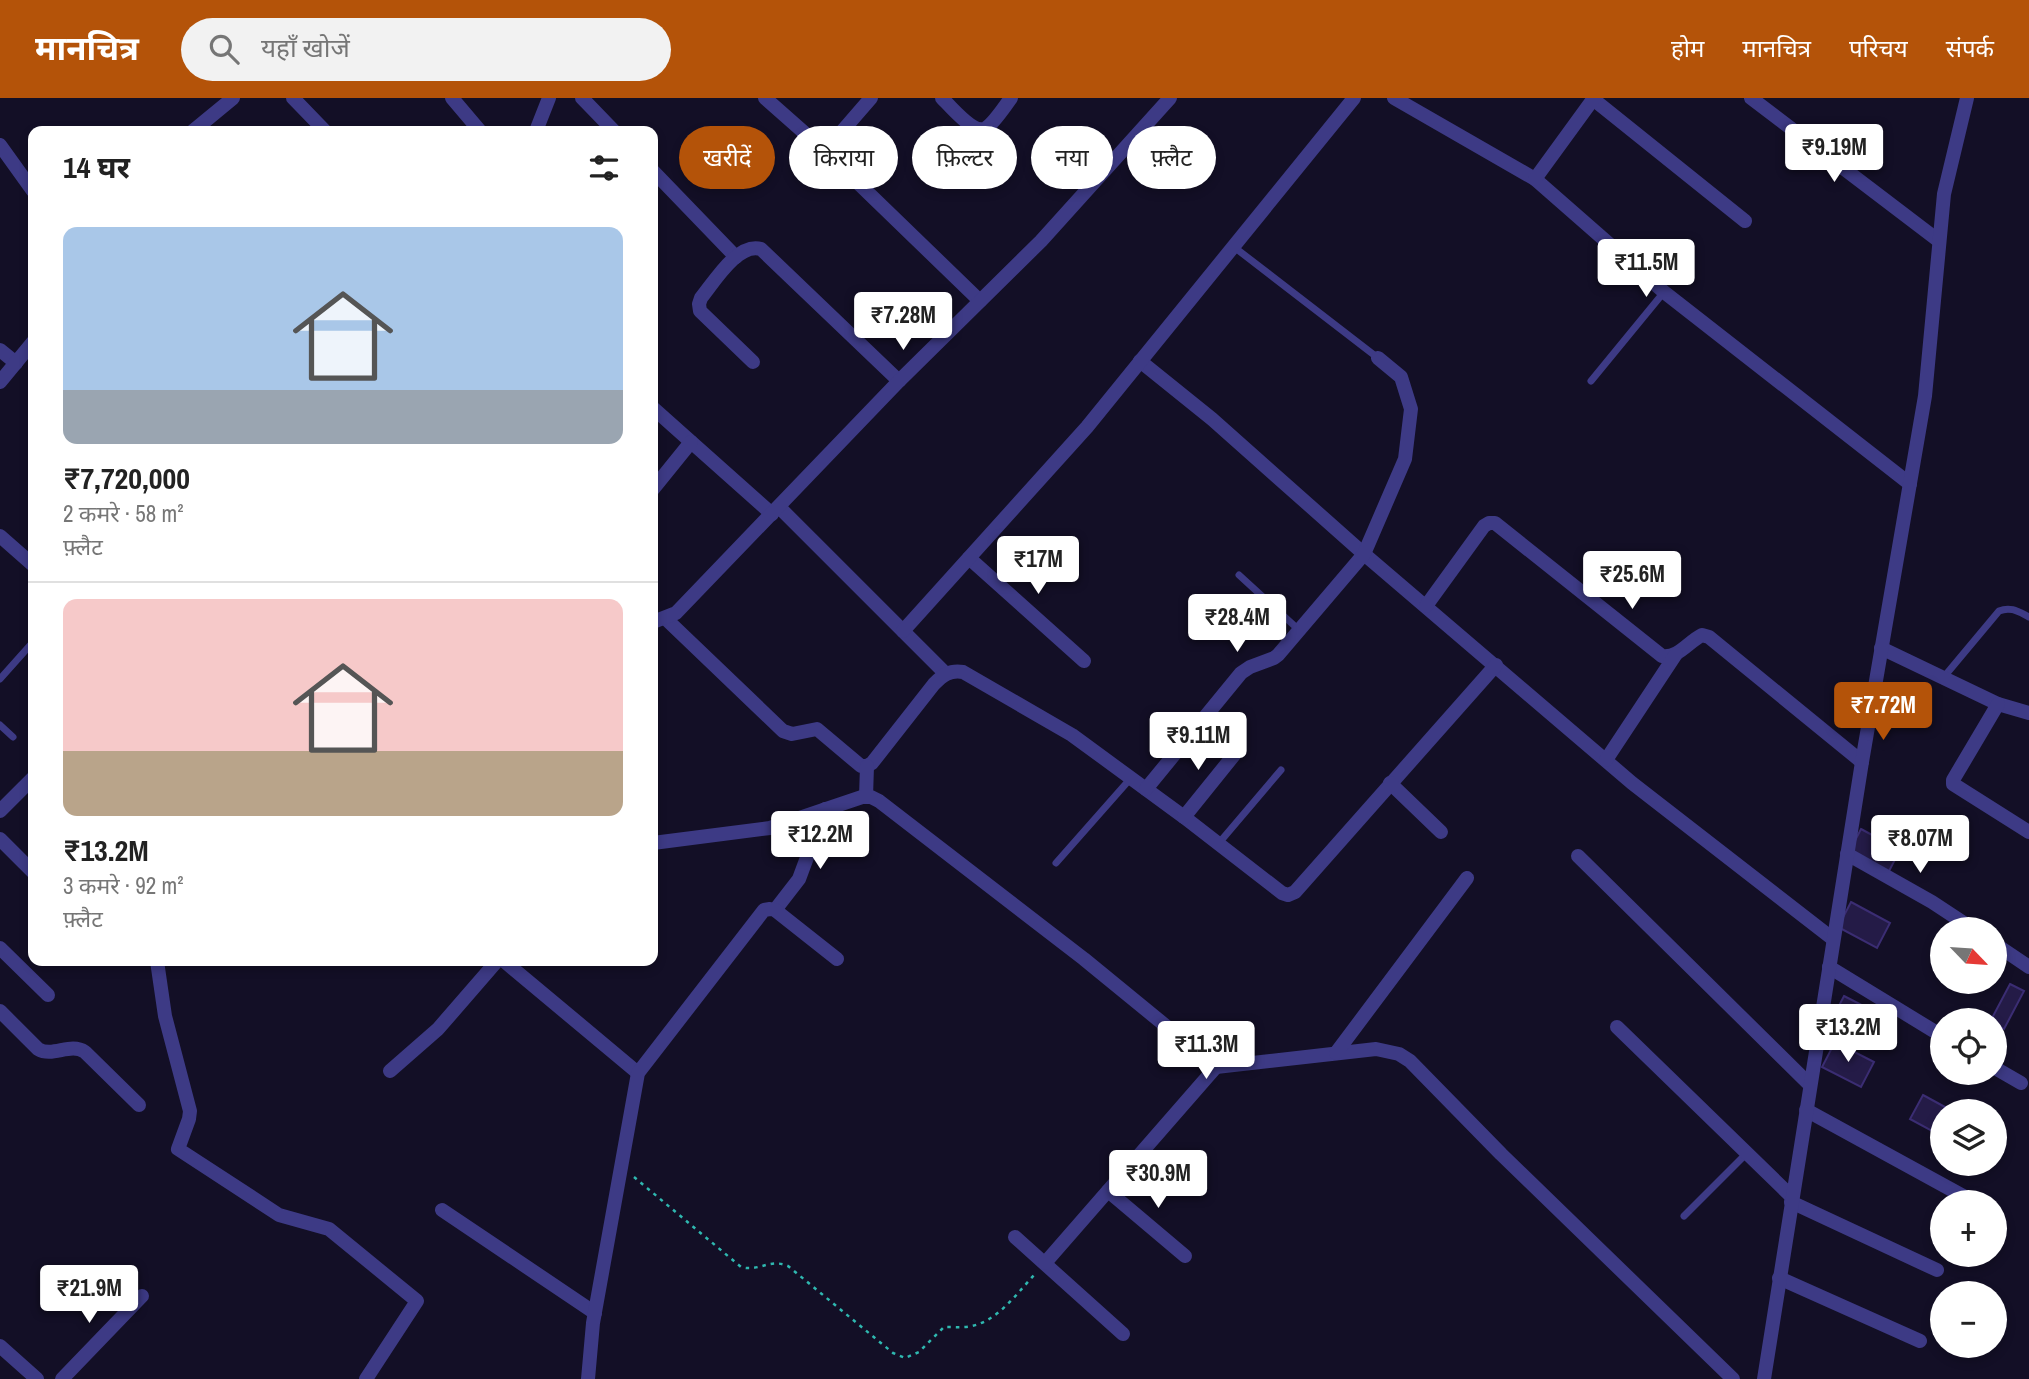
<!DOCTYPE html>
<html lang="hi">
<meta charset="utf-8">
<style>
:root{--surface:#fff;--page:#f2f2f2;--text:#222;--muted:#767676;--line:#e0e0e0;--accent:#b45309}
body{margin:0;font-family:"Archivo Narrow","Noto Sans Devanagari",sans-serif;background:var(--page);color:var(--text);height:100vh;display:flex;flex-direction:column;font-size:26px;white-space:nowrap}
*{box-sizing:border-box;margin:0}
p{font-size:23px;color:var(--muted)}
.icon{flex:none;width:38px;height:38px;fill:none;stroke:currentColor;stroke-width:2;stroke-linecap:round;stroke-linejoin:round}
.map{position:relative;flex:1;overflow:hidden}
.details{position:absolute;left:28px;top:28px;width:630px;height:840px;display:flex;flex-direction:column;background:var(--surface);border-radius:14px;box-shadow:0 4px 10px #0003}
.details>*{flex:none}
.banner{position:absolute;left:679px;top:28px;width:665px;height:63px;display:flex;gap:14px}
.needle{width:46px;rotate:115deg}
.buttons{position:absolute;left:1930px;top:819px;display:grid;gap:14px}
.buttons a{display:grid;place-items:center;width:77px;height:77px;border-radius:50%;background:var(--surface);box-shadow:0 4px 10px #0003;font-size:35px}
.price{position:absolute;translate:-50% -60px;padding:0 16px;border-radius:7px;background:#fff;color:#222;font-size:23px;line-height:46px;filter:drop-shadow(0 2px 4px #0008)}
.price::after{content:'';position:absolute;left:50%;top:42px;width:21px;height:16px;margin-left:-10px;background:inherit;clip-path:polygon(0 0,100% 0,50% 100%)}
.price.active{background:var(--accent);color:#fff}
ul{padding:0;list-style:none}
li{display:grid;align-content:center;gap:14px;height:371px;padding:0 35px}
li+li{border-top:2px solid var(--line)}
li span{display:grid;place-items:center;height:217px;border-radius:14px;color:#555}
li>.icon{margin-inline-start:auto}
span .icon{width:126px;height:126px;fill:#fffc;stroke-width:1}
li b{font-size:30px}
h2{display:flex;justify-content:space-between;align-items:center;height:84px;padding:0 35px;font-size:30px}
.pill{padding:0 24px;border-radius:32px;background:var(--surface);box-shadow:0 4px 10px #0003;font-size:24px;line-height:63px}
.pill.active{background:var(--accent);color:#fff}
header{display:flex;align-items:center;gap:42px;box-sizing:border-box;height:98px;padding:0 35px;background:var(--accent);color:#fff}
header strong{font-size:33px}
nav{display:flex;gap:38px;margin-inline-start:auto;font-size:24px}
.search{width:490px;height:63px;background:var(--page);display:flex;align-items:center;gap:18px;box-sizing:border-box;padding:0 24px;border-radius:38px;color:var(--muted);font-size:26px}
.map>svg:first-child{display:block}
.building{fill:#241b47;stroke:#3b2d73;stroke-width:2}
.lines{fill:none;stroke-linecap:round;stroke-linejoin:round}
.path{stroke:#2fb8b0;stroke-width:2.5;stroke-dasharray:3.5 5;stroke-linecap:butt}
.service{stroke:#3d3a85;stroke-width:7}
.minor{stroke:#3d3a85;stroke-width:14}
</style>
<header>
<strong>मानचित्र</strong>
<div class="search"><svg class="icon" aria-label="search" viewBox="0 0 24 24"><circle cx="10" cy="10" r="6"/><path d="M15 15l6 6"/></svg>यहाँ खोजें</div>
<nav><a>होम</a><a>मानचित्र</a><a>परिचय</a><a>संपर्क</a></nav>
</header>
<div class="map">
<svg width="2029" height="1281" viewBox="0 0 2029 1281">
<rect width="100%" height="100%" fill="#130f26"/>
<g class="building">
<polygon points="1861,731 1900,752 1887,777 1848,756"/>
<polygon points="1851,804 1890,825 1877,850 1838,829"/>
<polygon points="2010,886 2024,893 2004,931 1995,926 1995,922 1991,922"/>
<polygon points="1844,898 1883,918 1870,943 1831,923"/>
<polygon points="1835,944 1874,964 1861,989 1822,969"/>
<polygon points="1923,997 1945,1009 1932,1033 1910,1021"/>
</g>
<g class="lines">
<path class="path" d="M634,1079L741,1169C760,1174 769,1160 788,1168L893,1255L905,1260L919,1254L944,1229C953,1229 963,1230 972,1228C999,1222 1017,1195 1036,1175"/>
<g class="service">
<polyline points="1234,149 1378,260"/>
<polyline points="1591,283 1664,194"/>
<polyline points="1239,477 1299,532"/>
<path d="M1943,580L1999,513C2011,508 2019,514 2029,519"/>
<polyline points="0,581 33,544"/>
<polyline points="0,627 13,639"/>
<polyline points="1219,745 1281,672"/>
<polyline points="1056,765 1131,680"/>
<polyline points="1684,1118 1747,1055"/>
</g>
<g class="minor">
<polyline points="293,0 325,33"/>
<polyline points="452,0 480,33"/>
<polyline points="582,0 614,33"/>
<polyline points="765,0 825,53 980,203"/>
<path d="M942,0C950,8 974,37 986,30C994,25 1005,8 1011,0"/>
<polyline points="1394,0 1535,81 1664,194 1910,386"/>
<polyline points="1751,0 1939,143"/>
<polyline points="1593,1 1745,123"/>
<polyline points="193,33 233,0"/>
<polyline points="536,33 549,0"/>
<polyline points="0,47 33,93"/>
<polyline points="825,53 871,0"/>
<polyline points="653,73 736,159"/>
<polyline points="1535,81 1594,0"/>
<polyline points="0,252 16,265"/>
<polyline points="1140,263 1212,321 1364,456 1632,685 1833,841"/>
<path d="M753,264L700,213L699,206L701,200C714,184 738,144 761,151L899,283"/>
<polyline points="0,284 33,244"/>
<polyline points="653,310 772,416"/>
<polyline points="653,391 691,344"/>
<polyline points="779,409 945,575"/>
<polyline points="0,438 33,467"/>
<polyline points="969,460 1084,563"/>
<path d="M1426,508L1484,428L1489,425H1495L1662,558C1679,560 1688,544 1702,537L1709,539L1862,664"/>
<path d="M665,520L783,633L792,636L817,631L861,668H867L872,665L934,586C943,577 949,572 963,574L1072,637L1184,719L1282,795L1288,797L1295,794L1496,567"/>
<polyline points="653,524 676,515 899,283 1041,143 1170,0"/>
<polyline points="903,533 1087,329 1354,0"/>
<polyline points="1881,550 1998,606 2029,615"/>
<polyline points="1998,606 1953,682 1953,686 2029,734"/>
<polyline points="1606,662 1676,556"/>
<polyline points="1390,685 1441,734"/>
<polyline points="1146,691 1241,575 1250,569 1274,560 1278,557 1364,456 1405,361 1411,311 1401,279 1378,260"/>
<polyline points="866,699 867,668"/>
<polyline points="0,713 33,680"/>
<polyline points="1184,719 1238,652"/>
<polyline points="0,741 33,774"/>
<polyline points="653,745 770,730 862,699 871,699 879,703 1084,861 1216,969 1376,951 1399,956 1410,963 1501,1056 1733,1281"/>
<polyline points="1847,756 1932,804 1973,831"/>
<polyline points="1578,758 1810,987"/>
<polyline points="775,812 799,781 825,711"/>
<polyline points="1995,846 2029,869"/>
<polyline points="0,850 48,897"/>
<polyline points="157,863 165,918 190,1013 189,1021 178,1051 279,1117 329,1131 417,1203 366,1281"/>
<polyline points="504,863 638,975"/>
<polyline points="1829,869 1942,938"/>
<path d="M0,913L38,951C53,960 70,944 85,954L139,1007"/>
<polyline points="1617,929 1792,1099"/>
<polyline points="1336,955 1467,780"/>
<polyline points="1995,970 2021,985"/>
<polyline points="390,973 438,931 497,863"/>
<polyline points="1806,1012 1974,1104"/>
<polyline points="1108,1093 1185,1158"/>
<polyline points="1791,1104 1937,1172"/>
<polyline points="442,1112 595,1215"/>
<polyline points="1015,1139 1123,1236"/>
<polyline points="1045,1165 1216,969"/>
<polyline points="1779,1180 1920,1243"/>
<polyline points="0,1248 37,1281"/>
<polyline points="62,1281 142,1198"/>
<polyline points="588,1281 593,1225 638,975 764,812 770,811 775,812 837,861"/>
<polyline points="1764,1281 1862,664 1925,298 1944,96 1967,0"/>
</g>
</g>
</svg>
<div class="buttons">
<a><svg class="needle" viewBox="-14 -14 28 28"><path d="M0-13l5 13h-10z" fill="#e53935"/><path d="M0 13l5-13h-10z" fill="#767676"/></svg></a>
<a><svg class="icon" aria-label="locate" viewBox="0 0 24 24"><circle cx="12" cy="12" r="6"/><path d="M12 2v4M12 18v4M2 12h4M18 12h4"/></svg></a>
<a><svg class="icon" aria-label="layers" viewBox="0 0 24 24"><path d="M12 4l9 5-9 5-9-5zM3 14l9 5 9-5"/></svg></a>
<a>+</a>
<a>−</a>
</div>
<b class="price" style="left:1834px;top:86px">₹9.19M</b>
<b class="price" style="left:1646px;top:201px">₹11.5M</b>
<b class="price" style="left:903px;top:254px">₹7.28M</b>
<b class="price" style="left:1038px;top:498px">₹17M</b>
<b class="price" style="left:1632px;top:513px">₹25.6M</b>
<b class="price" style="left:1237px;top:556px">₹28.4M</b>
<b class="price active" style="left:1883px;top:644px">₹7.72M</b>
<b class="price" style="left:1198px;top:674px">₹9.11M</b>
<b class="price" style="left:820px;top:773px">₹12.2M</b>
<b class="price" style="left:1920px;top:777px">₹8.07M</b>
<b class="price" style="left:1848px;top:966px">₹13.2M</b>
<b class="price" style="left:1206px;top:983px">₹11.3M</b>
<b class="price" style="left:1158px;top:1112px">₹30.9M</b>
<b class="price" style="left:89px;top:1227px">₹21.9M</b>
<div class="banner">
<a class="pill active">खरीदें</a>
<a class="pill">किराया</a>
<a class="pill">फ़िल्टर</a>
<a class="pill">नया</a>
<a class="pill">फ़्लैट</a>
</div>
<section class="details">
<h2>14 घर<svg class="icon" aria-label="filters" viewBox="0 0 24 24"><path d="M4 7h16M4 17h16"/><circle cx="9" cy="7" r="2"/><circle cx="15" cy="17" r="2"/></svg></h2>
<ul>
<li><span style="background:linear-gradient(#a9c7e8 75%,#9aa5b1 0)"><svg class="icon" aria-label="home" viewBox="0 0 24 24"><path d="M3 11l9-7 9 7M6 9v11h12V9"/></svg></span><div><b>₹7,720,000</b><p>2 कमरे · 58 m²</p><p>फ़्लैट</p></div></li>
<li><span style="background:linear-gradient(#f6c9c9 70%,#b9a48a 0)"><svg class="icon" aria-label="home" viewBox="0 0 24 24"><path d="M3 11l9-7 9 7M6 9v11h12V9"/></svg></span><div><b>₹13.2M</b><p>3 कमरे · 92 m²</p><p>फ़्लैट</p></div></li>
</ul>
</section>
</div>
